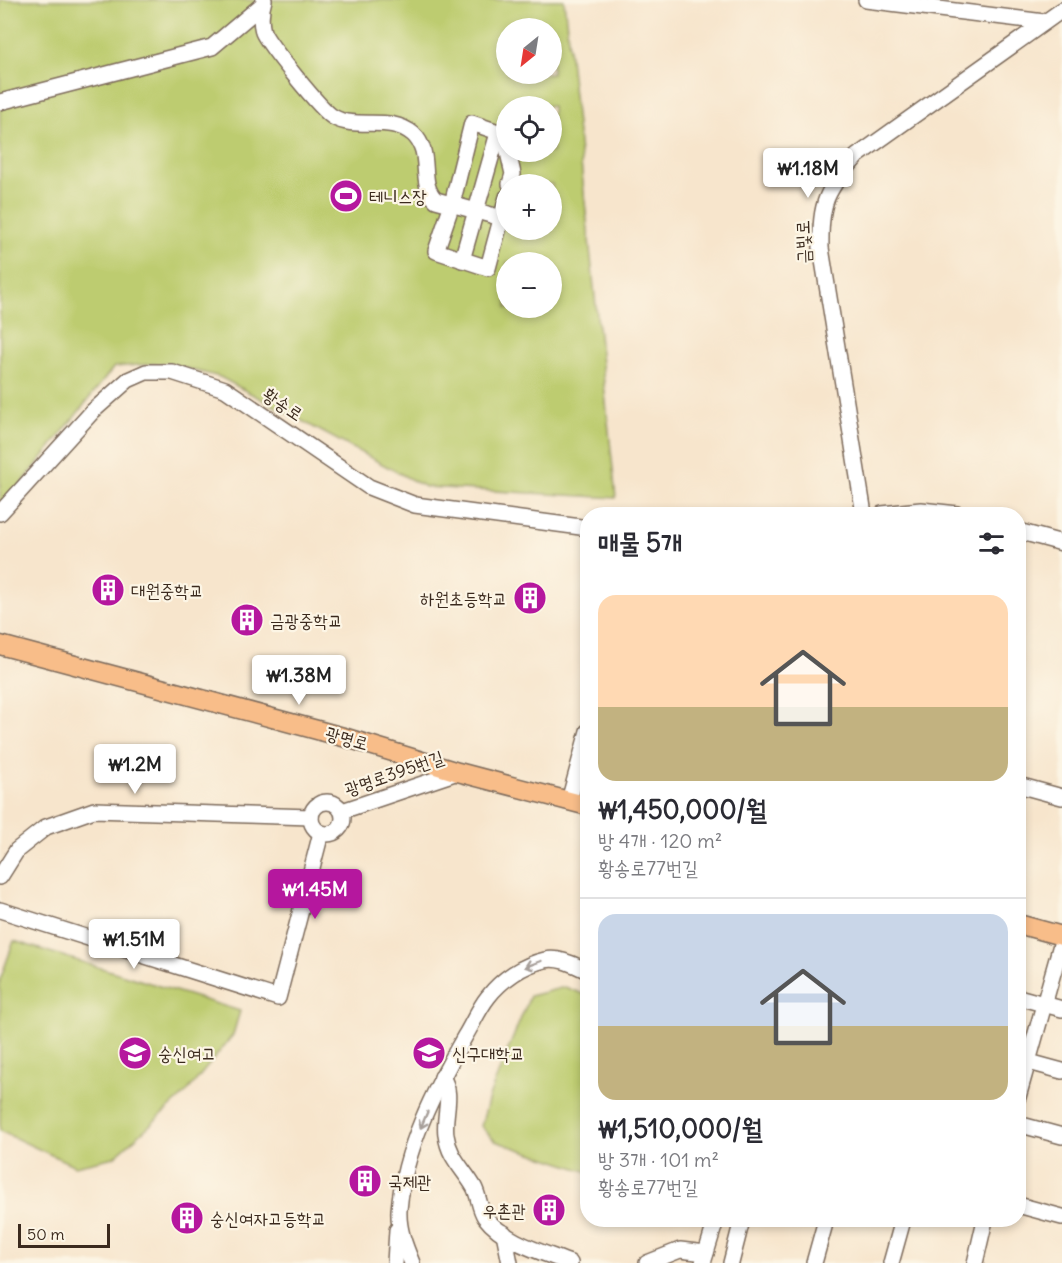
<!DOCTYPE html>
<html lang="ko">
<meta charset="utf-8">
<style>
:root{--surface:#fff;--page:#f2f2f3;--text:#2b2b33;--muted:#7c7c81;--line:#e1e1e2;--accent:#b5179e}
body{margin:0;font-family:Delius,"Poor Story",sans-serif;background:var(--page);color:var(--text);height:100vh;display:flex;flex-direction:column;font-size:22px;white-space:nowrap}
*{box-sizing:border-box;margin:0}
p{font-size:20px;color:var(--muted)}
.icon{flex:none;width:33px;height:33px;fill:none;stroke:currentColor;stroke-width:2;stroke-linecap:round;stroke-linejoin:round}
.map{position:relative;flex:1;overflow:hidden}
.sheet{position:absolute;left:580px;top:507px;width:446px;height:720px;display:flex;flex-direction:column;background:var(--surface);border-radius:24px;box-shadow:0 3px 9px #0003}
.sheet>*{flex:none}
.needle{width:39px;rotate:210deg}
.controls{position:absolute;left:496px;top:18px;display:grid;gap:12px}
.controls a{display:grid;place-items:center;width:66px;height:66px;border-radius:50%;background:var(--surface);box-shadow:0 3px 9px #0003;font-size:30px}
.scale{position:absolute;left:18px;bottom:15px;width:92px;box-sizing:border-box;padding-left:6px;border:3px solid #3b2a1e;border-top:0;font-size:16px;line-height:21px;white-space:nowrap;color:#3b2a1e;-webkit-text-stroke:4px #fcf5e5;paint-order:stroke}
.price{position:absolute;translate:-50% -51px;padding:0 14px;border-radius:6px;background:#fff;color:#222;font-size:20px;line-height:39px;filter:drop-shadow(0 2px 3px #0008)}
.price::after{content:'';position:absolute;left:50%;top:36px;width:18px;height:14px;margin-left:-9px;background:inherit;clip-path:polygon(0 0,100% 0,50% 100%)}
.price.current{background:var(--accent);color:#fff}
ul{padding:0;list-style:none}
li{display:grid;align-content:center;gap:12px;height:318px;padding:0 18px}
li+li{border-top:2px solid var(--line)}
li span{display:grid;place-items:center;height:186px;border-radius:18px;color:#555}
li>.icon{margin-inline-start:auto}
span .icon{width:108px;height:108px;fill:#fffc;stroke-width:1}
li b{font-size:26px}
h2{display:flex;justify-content:space-between;align-items:center;height:72px;padding:0 18px;font-size:26px}
.map>svg:first-child{display:block}
.green{fill:#bdcc6f;stroke:#7c7b46;stroke-width:1.5;fill-rule:evenodd}
.lines{fill:none;stroke-linecap:round;stroke-linejoin:round}
.minor-casing{stroke:#7d6b5b;stroke-width:18}
.major-casing{stroke:#7d6b5b;stroke-width:21}
.minor{stroke:#fff;stroke-width:15}
.major{stroke:#f8bd89;stroke-width:18}
.oneway{stroke:#a79f9a}
.labels{text-anchor:middle;dominant-baseline:central;stroke-width:4.5;stroke-linejoin:round;paint-order:stroke}
.poi-label{font-size:18px;fill:#3b2a1e;stroke:#fcf5e5;text-anchor:start}
.street-label{font-size:18px;fill:#3b2a1e;stroke:#fcf5e5}
</style>
<div class="map">
<svg width="1062" height="1263" viewBox="0 0 1062 1263">
<rect width="100%" height="100%" fill="#fcf5e5"/>
<filter id="ink" filterUnits="userSpaceOnUse"><feTurbulence type="fractalNoise" baseFrequency=".0167" numOctaves="2"/><feDisplacementMap in="SourceGraphic" scale="12" xChannelSelector="R" yChannelSelector="G"/><feConvolveMatrix kernelMatrix="1 2 1 2 8 2 1 2 1" color-interpolation-filters="sRGB"/></filter>
<filter id="wash" filterUnits="userSpaceOnUse"><feTurbulence type="fractalNoise" baseFrequency=".008" numOctaves="4" result="noise"/><feDisplacementMap in="SourceGraphic" scale="24" xChannelSelector="R" yChannelSelector="G"/><feGaussianBlur stdDeviation="1.35" result="paint"/><feColorMatrix in="noise" values="0 0 0 0 0 0 0 0 0 0 0 0 0 0 0 0 0 1.4 0 .05"/><feComposite in="paint" operator="in"/></filter>
<g filter="url(#wash)">
<rect width="100%" height="100%" fill="#f7e5cc"/>
<g class="green">
<path d="M0,0H564L616,498L425,487L220,377L165,363L114,367L0,511ZM507,28H552V74H507ZM507,106H552V152H507ZM507,184H552V230H507ZM507,262H552V308H507Z"/>
<polygon points="14,941 240,1011 233,1035 186,1093 114,1157 75,1166 0,1131 0,980"/>
<polygon points="565,987 588,996 588,1172 495,1141 481,1126 490,1094 530,996"/>
</g>
</g>
<g filter="url(#ink)">
<g class="lines">
<defs>
<g id="minor">
<path d="M264,0C261,10 260,21 263,32C268,44 321,110 333,117C357,131 390,114 413,134C434,153 417,183 436,200L502,218"/>
<polyline points="866,0 1044,22"/>
<polyline points="0,102 212,47 262,5"/>
<polyline points="507,148 504,134 472,123 452,204 436,251 488,268 507,197"/>
<polyline points="508,152 513,174 510,184"/>
<polyline points="462,260 498,133"/>
<polyline points="0,513 93,411 128,380 146,372 172,372 225,389 369,487 415,505 588,528"/>
<path d="M864,514L821,248C820,201 826,191 857,156L1062,10"/>
<polyline points="882,514 921,510 957,514"/>
<polyline points="1018,531 1062,543"/>
<polyline points="1018,785 1062,797"/>
<polyline points="569,801 588,731"/>
<circle cx="327" cy="818" r="16"/>
<polyline points="342,811 458,772"/>
<polyline points="0,877 17,850 46,827 94,810 311,817"/>
<polyline points="0,910 278,998 321,833"/>
<polyline points="1018,997 1062,1009"/>
<polyline points="1018,1059 1062,1071"/>
<path d="M442,1077C454,1095 443,1114 446,1135C449,1158 463,1168 474,1187C479,1196 479,1208 485,1217C504,1242 542,1252 570,1263"/>
<polyline points="1018,1097 1062,941"/>
<polyline points="1018,1124 1062,1136"/>
<polyline points="1018,1205 1062,1217"/>
<polyline points="504,1233 510,1263"/>
<polyline points="395,1263 397,1230"/>
<path d="M412,1263C405,1246 398,1229 399,1210C404,1148 435,1089 465,1036C473,1023 479,1008 488,997C502,979 523,965 545,960C560,957 574,965 588,971"/>
<polyline points="647,1263 680,1250 706,1253"/>
<polyline points="703,1263 716,1220"/>
<polyline points="731,1263 742,1220"/>
<polyline points="814,1263 826,1220"/>
<polyline points="891,1263 903,1220"/>
<polyline points="975,1263 985,1220"/>
</g>
<g id="major">
<polyline points="0,645 347,738 458,772 588,806"/>
<polyline points="1018,924 1062,936"/>
</g>
</defs>
<use href="#minor" class="minor-casing"/>
<use href="#major" class="major-casing"/>
<use href="#minor" class="minor"/>
<use href="#major" class="major"/>
</g>
<defs><path id="oneway-shaft" d="M-6 0H5M1.5-3L5.5 0L1.5 3" fill="none" stroke-width="1.6" stroke-linecap="round" stroke-linejoin="round" transform="scale(1.5)"/></defs>
<g class="oneway">
<use href="#oneway-shaft" transform="translate(533 964) rotate(160)"/>
<use href="#oneway-shaft" transform="translate(424 1120) rotate(113)"/>
</g>
</g>
<defs>
<symbol id="stadium-disc" viewBox="-11 -11 22 22"><circle r="9.5" fill="#b5179e" stroke="#fcf5e5"/><path d="M0-5a6.5 5 0 1 0 0 10a6.5 5 0 1 0 0-10ZM-3.5-1.8h7v3.6h-7Z" fill="#fff"/></symbol>
<symbol id="building-disc" viewBox="-11 -11 22 22"><circle r="9.5" fill="#b5179e" stroke="#fcf5e5"/><path d="M-4-6H4V6H1V3H-1V6H-4ZM-2.5-4.3h1.7v1.8h-1.7ZM.8-4.3h1.7v1.8H.8ZM-2.5-1h1.7V.8h-1.7ZM.8-1h1.7V.8H.8Z" fill="#fff"/></symbol>
<symbol id="school-disc" viewBox="-11 -11 22 22"><circle r="9.5" fill="#b5179e" stroke="#fcf5e5"/><path d="M0-5L7-2L0 1L-7-2ZM-4 1L0 2.5L4 1V4Q0 6-4 4Z" fill="#fff"/></symbol>
<symbol id="university-disc" viewBox="-11 -11 22 22"><circle r="9.5" fill="#b5179e" stroke="#fcf5e5"/><path d="M0-5L7-2L0 1L-7-2ZM-4 1L0 2.5L4 1V4Q0 6-4 4Z" fill="#fff"/></symbol>
</defs>
<g fill-rule="evenodd">
<use href="#stadium-disc" x="327" y="177" width="38" height="38"/>
<use href="#building-disc" x="89" y="571" width="38" height="38"/>
<use href="#building-disc" x="511" y="579" width="38" height="38"/>
<use href="#building-disc" x="228" y="601" width="38" height="38"/>
<use href="#school-disc" x="116" y="1034" width="38" height="38"/>
<use href="#university-disc" x="410" y="1034" width="38" height="38"/>
<use href="#building-disc" x="346" y="1162" width="38" height="38"/>
<use href="#building-disc" x="530" y="1191" width="38" height="38"/>
<use href="#building-disc" x="168" y="1199" width="38" height="38"/>
</g>
<g class="labels">
<g class="poi-label">
<text x="369" y="196">테니스장</text>
<text x="131" y="590">대원중학교</text>
<text x="507" y="598" text-anchor="end">하원초등학교</text>
<text x="270" y="620">금광중학교</text>
<text x="158" y="1053">숭신여고</text>
<text x="452" y="1053">신구대학교</text>
<text x="388" y="1181">국제관</text>
<text x="526" y="1210" text-anchor="end">우촌관</text>
<text x="210" y="1218">숭신여자고등학교</text>
</g>
<g class="street-label">
<text transform="translate(803 242) rotate(-92)">금빛로</text>
<text transform="translate(283 404) rotate(34)">황송로</text>
<text transform="translate(347 738) rotate(16)">광명로</text>
<text transform="translate(394 773) rotate(-19)">광명로395번길</text>
</g>
</g>
</svg>
<div class="controls">
<a><svg class="needle" viewBox="-14 -14 28 28"><path d="M0-13l5 13h-10z" fill="#e53935"/><path d="M0 13l5-13h-10z" fill="#7c7c81"/></svg></a>
<a><svg class="icon" aria-label="locate" viewBox="0 0 24 24"><circle cx="12" cy="12" r="6"/><path d="M12 2v4M12 18v4M2 12h4M18 12h4"/></svg></a>
<a>+</a>
<a>−</a>
</div>
<div class="scale">50 m</div>
<b class="price" style="left:808px;top:199px">₩1.18M</b>
<b class="price" style="left:299px;top:706px">₩1.38M</b>
<b class="price" style="left:135px;top:795px">₩1.2M</b>
<b class="price current" style="left:315px;top:920px">₩1.45M</b>
<b class="price" style="left:134px;top:970px">₩1.51M</b>
<section class="sheet">
<h2>매물 5개<svg class="icon" aria-label="filters" viewBox="0 0 24 24"><path d="M4 7h16M4 17h16"/><circle cx="9" cy="7" r="2"/><circle cx="15" cy="17" r="2"/></svg></h2>
<ul>
<li><span style="background:linear-gradient(#ffd9b3 60%,#c2b280 0)"><svg class="icon" aria-label="home" viewBox="0 0 24 24"><path d="M3 11l9-7 9 7M6 9v11h12V9"/></svg></span><div><b>₩1,450,000/월</b><p>방 4개 · 120 m²</p><p>황송로77번길</p></div></li>
<li><span style="background:linear-gradient(#c9d6e8 60%,#c2b280 0)"><svg class="icon" aria-label="home" viewBox="0 0 24 24"><path d="M3 11l9-7 9 7M6 9v11h12V9"/></svg></span><div><b>₩1,510,000/월</b><p>방 3개 · 101 m²</p><p>황송로77번길</p></div></li>
</ul>
</section>
</div>
